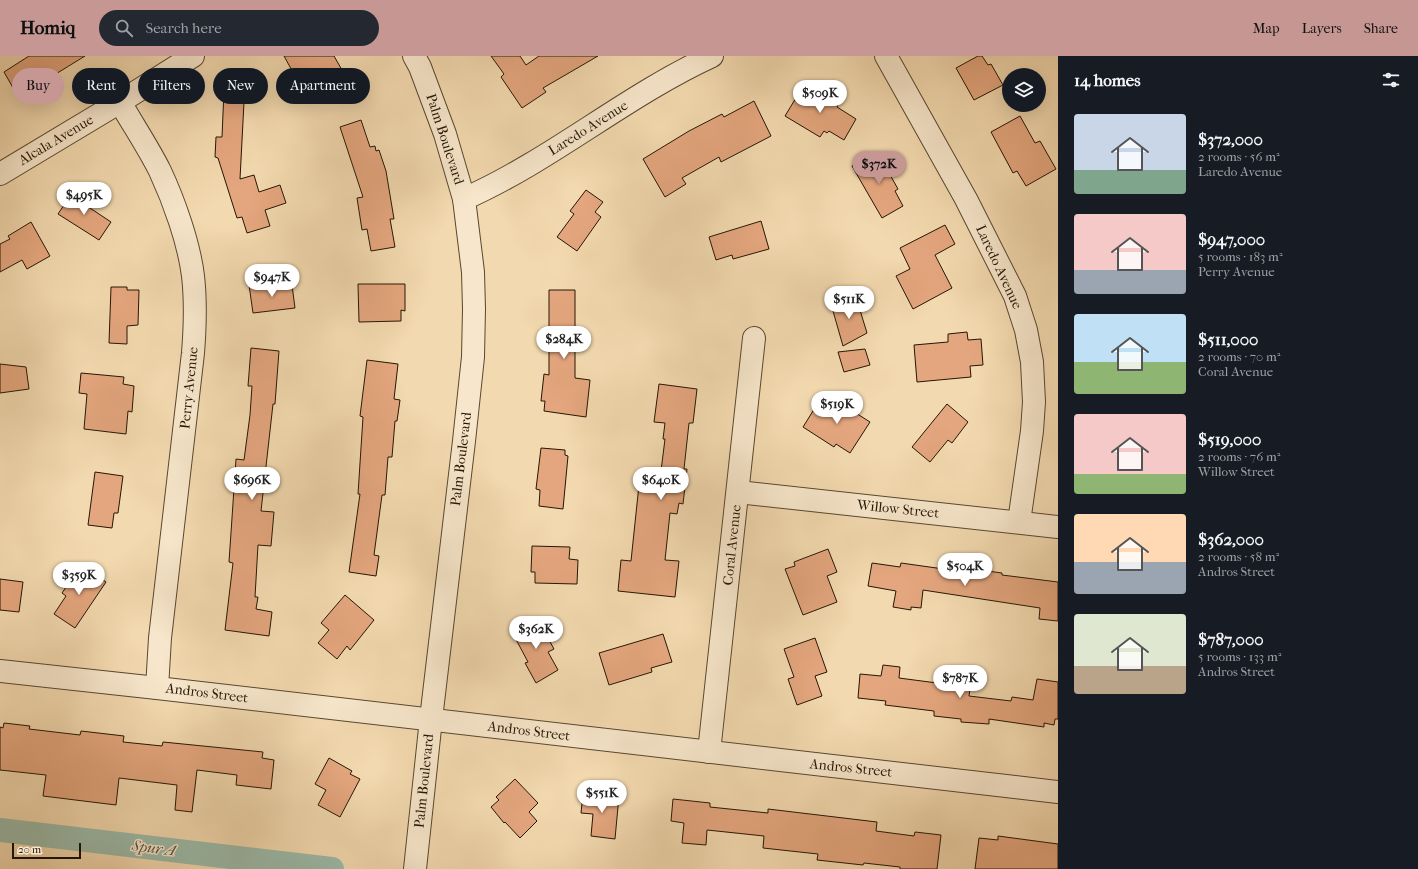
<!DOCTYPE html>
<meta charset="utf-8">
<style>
:root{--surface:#171b24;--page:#242831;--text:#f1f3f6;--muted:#9ea1a6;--accent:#c59692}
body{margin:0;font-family:"IM FELL French Canon",serif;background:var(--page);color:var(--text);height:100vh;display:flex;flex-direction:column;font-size:15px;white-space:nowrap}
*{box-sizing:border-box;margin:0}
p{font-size:13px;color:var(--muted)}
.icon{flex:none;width:22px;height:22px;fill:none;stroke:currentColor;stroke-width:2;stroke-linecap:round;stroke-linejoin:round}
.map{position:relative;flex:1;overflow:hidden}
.details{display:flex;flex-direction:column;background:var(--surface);width:360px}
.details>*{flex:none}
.banner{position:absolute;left:12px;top:12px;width:380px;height:36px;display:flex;gap:8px}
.fabs{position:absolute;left:1002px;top:12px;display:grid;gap:8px}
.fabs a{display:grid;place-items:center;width:44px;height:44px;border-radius:50%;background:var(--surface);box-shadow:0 4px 16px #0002;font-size:20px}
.scale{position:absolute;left:12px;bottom:10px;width:69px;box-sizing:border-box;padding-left:4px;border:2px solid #251605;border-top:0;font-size:11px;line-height:14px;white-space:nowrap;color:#251605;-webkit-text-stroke:3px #f7e6cb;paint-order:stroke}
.price{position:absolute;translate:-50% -34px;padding:0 9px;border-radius:14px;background:#fff;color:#222;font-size:13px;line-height:26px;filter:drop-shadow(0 1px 2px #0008)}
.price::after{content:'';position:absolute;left:50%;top:24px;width:12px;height:9px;margin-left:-6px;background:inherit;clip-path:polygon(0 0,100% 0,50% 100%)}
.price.on{background:var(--accent);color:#111}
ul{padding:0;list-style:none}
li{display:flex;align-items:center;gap:12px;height:100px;padding:0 16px}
li span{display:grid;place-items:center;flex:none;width:112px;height:80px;border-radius:4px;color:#555}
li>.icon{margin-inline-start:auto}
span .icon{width:48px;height:48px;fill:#fffc;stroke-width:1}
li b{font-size:17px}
h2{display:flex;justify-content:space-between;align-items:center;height:48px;padding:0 16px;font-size:17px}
.pill{padding:0 14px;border-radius:18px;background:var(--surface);box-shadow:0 4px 16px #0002;font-size:14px;line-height:36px}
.pill.on{background:var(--accent);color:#111}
header{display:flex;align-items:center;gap:24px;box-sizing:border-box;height:56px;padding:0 20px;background:var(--accent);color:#111}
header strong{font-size:19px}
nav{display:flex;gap:22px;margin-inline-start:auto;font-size:14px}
.search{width:280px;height:36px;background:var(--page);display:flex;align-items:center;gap:10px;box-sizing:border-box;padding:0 14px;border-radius:22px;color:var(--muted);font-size:15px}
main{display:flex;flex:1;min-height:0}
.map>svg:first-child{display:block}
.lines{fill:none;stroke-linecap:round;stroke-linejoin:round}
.canal{stroke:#9bbaa9;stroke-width:24}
.building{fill:#e4a67e;stroke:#251605}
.street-casing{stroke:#584730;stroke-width:24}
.street{stroke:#f7e6cb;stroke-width:22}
.labels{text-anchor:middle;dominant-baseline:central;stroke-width:3;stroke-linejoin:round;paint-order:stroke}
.street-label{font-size:14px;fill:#251605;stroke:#f7e6cb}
.water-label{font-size:15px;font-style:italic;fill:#4e4f3e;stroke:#f7e6cb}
</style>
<header>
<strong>Homiq</strong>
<div class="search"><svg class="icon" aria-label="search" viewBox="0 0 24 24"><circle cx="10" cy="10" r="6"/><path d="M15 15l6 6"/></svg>Search here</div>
<nav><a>Map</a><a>Layers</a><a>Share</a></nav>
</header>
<main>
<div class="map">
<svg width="1058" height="813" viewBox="0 0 1058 813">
<rect width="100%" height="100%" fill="#f3d9af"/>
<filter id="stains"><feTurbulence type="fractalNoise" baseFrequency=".005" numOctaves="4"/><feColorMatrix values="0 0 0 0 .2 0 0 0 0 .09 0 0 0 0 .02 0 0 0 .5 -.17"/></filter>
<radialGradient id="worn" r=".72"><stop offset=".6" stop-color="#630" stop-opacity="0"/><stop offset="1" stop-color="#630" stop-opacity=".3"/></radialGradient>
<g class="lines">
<polyline class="canal" points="0,774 332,813"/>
</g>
<g class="building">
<polygon points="29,0 85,0 33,32 31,28 16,37 4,16"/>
<polygon points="284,0 334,0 346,21 320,35 314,24 301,31"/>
<polygon points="491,0 520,0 526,9 539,0 598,0 543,32 546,36 522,52 501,21 504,18"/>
<polygon points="978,0 982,0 988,9 991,8 1003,29 974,44 956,12"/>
<polygon points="805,27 839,47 837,51 856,63 844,84 829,75 827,77 824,75 820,81 785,60"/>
<polygon points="224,34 243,35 242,46 244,46 240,123 254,119 259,136 280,129 286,147 265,154 270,170 247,177 242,161 237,162 218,102 215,101 216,81 222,81"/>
<polygon points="754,45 771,80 721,106 719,101 682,122 686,128 665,141 643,103 689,75 722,58 724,61"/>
<polygon points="1020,60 1035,87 1040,85 1056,113 1026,130 1017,115 1013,117 991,76"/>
<polygon points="361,64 370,91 375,90 376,95 379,94 386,115 394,163 390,163 395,191 371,195 367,173 362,174 357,142 363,141 340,71"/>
<polygon points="873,98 876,103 880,101 898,133 895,135 903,150 882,162 852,110"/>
<polygon points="74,134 90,146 87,150 111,166 99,184 58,158"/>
<polygon points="586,134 603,146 595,156 601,161 577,195 557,181 574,158 570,155"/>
<polygon points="761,165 769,193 733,203 732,199 716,204 709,181"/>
<polygon points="31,166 50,200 27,213 22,204 0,216 0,188 10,183 8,180"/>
<polygon points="945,169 955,188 935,199 952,232 913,253 896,220 910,213 900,192"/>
<polygon points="358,228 405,228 405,255 401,254 401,265 359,266"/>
<polygon points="249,229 292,229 295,252 253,257"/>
<polygon points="111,231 127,231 127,234 139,234 138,269 127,270 127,288 109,287"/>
<polygon points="549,234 575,234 575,322 590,324 586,361 544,355 545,345 541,345 544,318 549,319"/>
<polygon points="856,241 867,277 843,290 831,248"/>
<polygon points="967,276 968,284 981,283 983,309 970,310 971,321 917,326 914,289 948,286 948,278"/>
<polygon points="251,292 279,295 275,348 273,348 261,455 274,456 271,490 258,489 255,541 258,541 256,553 272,556 269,580 225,574 233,507 229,506 236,403 244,404 250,359 252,330 248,330"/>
<polygon points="865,293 870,309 844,316 838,296"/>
<polygon points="367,304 398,308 394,343 400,344 397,365 395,365 392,401 388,401 385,439 382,439 374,499 379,500 376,520 349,516 360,438 358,438 363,361 360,360"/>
<polygon points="0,308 26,311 29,333 0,337"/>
<polygon points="81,317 124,321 123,328 134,330 132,356 128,355 126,378 84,373 87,338 79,337"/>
<polygon points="659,328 697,333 693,367 689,367 684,413 687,413 683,448 679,447 677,458 670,457 665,504 679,505 675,541 618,535 621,504 631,505 639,429 659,431 665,383 663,383 665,367 654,366"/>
<polygon points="829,340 870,366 850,397 836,388 834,391 803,371 818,347 822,350"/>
<polygon points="947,348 968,366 952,387 948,384 930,406 912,391"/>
<polygon points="541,392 565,394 565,399 568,400 563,453 539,450 540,434 536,433"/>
<polygon points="95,416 123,420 118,457 114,457 112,472 88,469"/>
<polygon points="532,490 570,491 569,503 578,504 577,528 535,527 535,516 531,516"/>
<polygon points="828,493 837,516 827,520 837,546 803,559 785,513 795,510 794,506"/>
<polygon points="872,507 900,511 901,507 965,516 965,512 1002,517 1002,519 1058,526 1058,565 1039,563 1040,552 923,534 921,552 911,551 911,554 893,551 896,535 868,530"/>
<polygon points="81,509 106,526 75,572 54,558 66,540 62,537"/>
<polygon points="0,523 23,526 19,556 0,554"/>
<polygon points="345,539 374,564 350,594 347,590 337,603 318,587 329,574 321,567"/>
<polygon points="537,562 554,593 548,596 558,614 536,627 525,607 528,606 512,576"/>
<polygon points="663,578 672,606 651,612 652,616 609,629 599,597"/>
<polygon points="815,582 827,616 815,620 822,640 797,649 788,623 794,621 784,593"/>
<polygon points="883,609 900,611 899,622 937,627 937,621 971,625 969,640 1011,645 1012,641 1033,644 1037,623 1058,626 1058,663 1055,663 1054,669 1044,667 1044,671 989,663 989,668 961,666 961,663 934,660 934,655 885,649 886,645 858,642 860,618 881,620"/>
<polygon points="4,667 30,670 29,673 80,679 81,675 124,680 123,686 162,690 163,686 263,696 262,702 274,704 271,733 236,729 237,719 197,714 192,756 175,754 177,729 119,722 116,749 43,740 46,719 0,714 0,671 3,672"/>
<polygon points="329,702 352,715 350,718 360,723 340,761 318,749 326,734 315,728"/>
<polygon points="515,723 538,747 529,756 537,765 520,782 505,766 504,767 491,751 499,744 496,741"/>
<polygon points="583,738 619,740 615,783 591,780 593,758 581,757"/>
<polygon points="673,743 710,747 710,751 768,757 768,753 877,766 876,775 914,780 915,776 941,779 937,813 900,813 900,811 864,807 863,809 817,804 818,798 763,792 764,780 707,774 706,789 682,787 684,767 671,765"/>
<polygon points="998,780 1058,788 1058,813 975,813 979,782 998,784"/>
</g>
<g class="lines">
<defs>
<g id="street">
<polyline points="414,0 420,11 445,78 464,143 473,216 474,253 473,301 464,385 431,663 415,813"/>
<polyline points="886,0 966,143 1015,240 1026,274 1032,306 1034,346 1032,375 1019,466"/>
<path d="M120,46C133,69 148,91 160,115C174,145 189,187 193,220C196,246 195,272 193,297L160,582L157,632"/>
<polyline points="0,118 120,46 193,0"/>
<path d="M464,143C552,104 625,40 712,0"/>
<polyline points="738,436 1058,471"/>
<polyline points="0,615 157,632 1058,736"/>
<polyline points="709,696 754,282"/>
</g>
</defs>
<use href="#street" class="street-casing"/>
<use href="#street" class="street"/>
</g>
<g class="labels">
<g class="street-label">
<text transform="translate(588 72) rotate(-32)">Laredo Avenue</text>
<text transform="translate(445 83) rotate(72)">Palm Boulevard</text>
<text transform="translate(56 84) rotate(-31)">Alcala Avenue</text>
<text transform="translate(999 211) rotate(65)">Laredo Avenue</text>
<text transform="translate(189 332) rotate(-84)">Perry Avenue</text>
<text transform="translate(461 403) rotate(-83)">Palm Boulevard</text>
<text transform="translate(898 453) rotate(6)">Willow Street</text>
<text transform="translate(732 489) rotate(-84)">Coral Avenue</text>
<text transform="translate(207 637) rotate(7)">Andros Street</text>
<text transform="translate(529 675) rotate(7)">Andros Street</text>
<text transform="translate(851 712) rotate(6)">Andros Street</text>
<text transform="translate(424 725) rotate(-84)">Palm Boulevard</text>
</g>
<g class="water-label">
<text transform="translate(154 792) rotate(7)">Spur A</text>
</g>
</g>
<rect width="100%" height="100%" filter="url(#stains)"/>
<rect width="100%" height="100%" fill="url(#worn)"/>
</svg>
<div class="fabs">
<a><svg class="icon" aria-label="layers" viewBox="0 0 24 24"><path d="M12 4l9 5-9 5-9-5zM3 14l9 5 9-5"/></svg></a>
</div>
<div class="scale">20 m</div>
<b class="price" style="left:820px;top:58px">$509K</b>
<b class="price on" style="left:879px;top:129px">$372K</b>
<b class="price" style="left:84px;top:160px">$495K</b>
<b class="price" style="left:272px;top:242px">$947K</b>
<b class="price" style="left:849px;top:264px">$511K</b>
<b class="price" style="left:564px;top:304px">$284K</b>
<b class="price" style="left:837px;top:369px">$519K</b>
<b class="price" style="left:252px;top:445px">$696K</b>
<b class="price" style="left:661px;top:445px">$640K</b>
<b class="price" style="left:965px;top:531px">$504K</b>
<b class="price" style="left:79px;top:540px">$359K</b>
<b class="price" style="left:536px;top:594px">$362K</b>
<b class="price" style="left:960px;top:643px">$787K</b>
<b class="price" style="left:602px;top:758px">$551K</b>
<div class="banner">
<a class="pill on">Buy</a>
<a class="pill">Rent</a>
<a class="pill">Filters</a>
<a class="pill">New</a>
<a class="pill">Apartment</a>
</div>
</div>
<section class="details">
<h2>14 homes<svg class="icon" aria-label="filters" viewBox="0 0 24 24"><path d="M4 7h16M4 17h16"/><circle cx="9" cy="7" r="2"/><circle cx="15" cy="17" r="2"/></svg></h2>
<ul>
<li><span style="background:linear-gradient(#c9d6e8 70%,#7fa58c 0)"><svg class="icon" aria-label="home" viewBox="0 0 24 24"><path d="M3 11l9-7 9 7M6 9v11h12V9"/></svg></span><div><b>$372,000</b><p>2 rooms · 56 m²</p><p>Laredo Avenue</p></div></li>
<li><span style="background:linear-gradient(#f6c9c9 70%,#9aa5b1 0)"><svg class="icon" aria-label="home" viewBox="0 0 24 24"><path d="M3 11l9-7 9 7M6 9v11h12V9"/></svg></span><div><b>$947,000</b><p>5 rooms · 183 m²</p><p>Perry Avenue</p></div></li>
<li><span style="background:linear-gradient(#bfe0f5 60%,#8fb573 0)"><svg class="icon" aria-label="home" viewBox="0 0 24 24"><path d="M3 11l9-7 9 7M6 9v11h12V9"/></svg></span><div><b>$511,000</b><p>2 rooms · 70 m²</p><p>Coral Avenue</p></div></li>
<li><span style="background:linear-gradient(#f6c9c9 75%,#8fb573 0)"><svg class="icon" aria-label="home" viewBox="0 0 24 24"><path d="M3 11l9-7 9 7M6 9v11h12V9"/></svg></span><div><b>$519,000</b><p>2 rooms · 76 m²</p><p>Willow Street</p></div></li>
<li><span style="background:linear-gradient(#ffd9b3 60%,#9aa5b1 0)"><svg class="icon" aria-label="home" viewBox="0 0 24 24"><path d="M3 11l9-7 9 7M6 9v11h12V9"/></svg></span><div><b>$362,000</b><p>2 rooms · 58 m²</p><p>Andros Street</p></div></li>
<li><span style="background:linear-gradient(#dfe7d0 65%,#b9a48a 0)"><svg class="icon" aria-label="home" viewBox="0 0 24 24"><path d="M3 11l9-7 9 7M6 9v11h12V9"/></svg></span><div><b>$787,000</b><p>5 rooms · 133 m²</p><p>Andros Street</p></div></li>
</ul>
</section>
</main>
